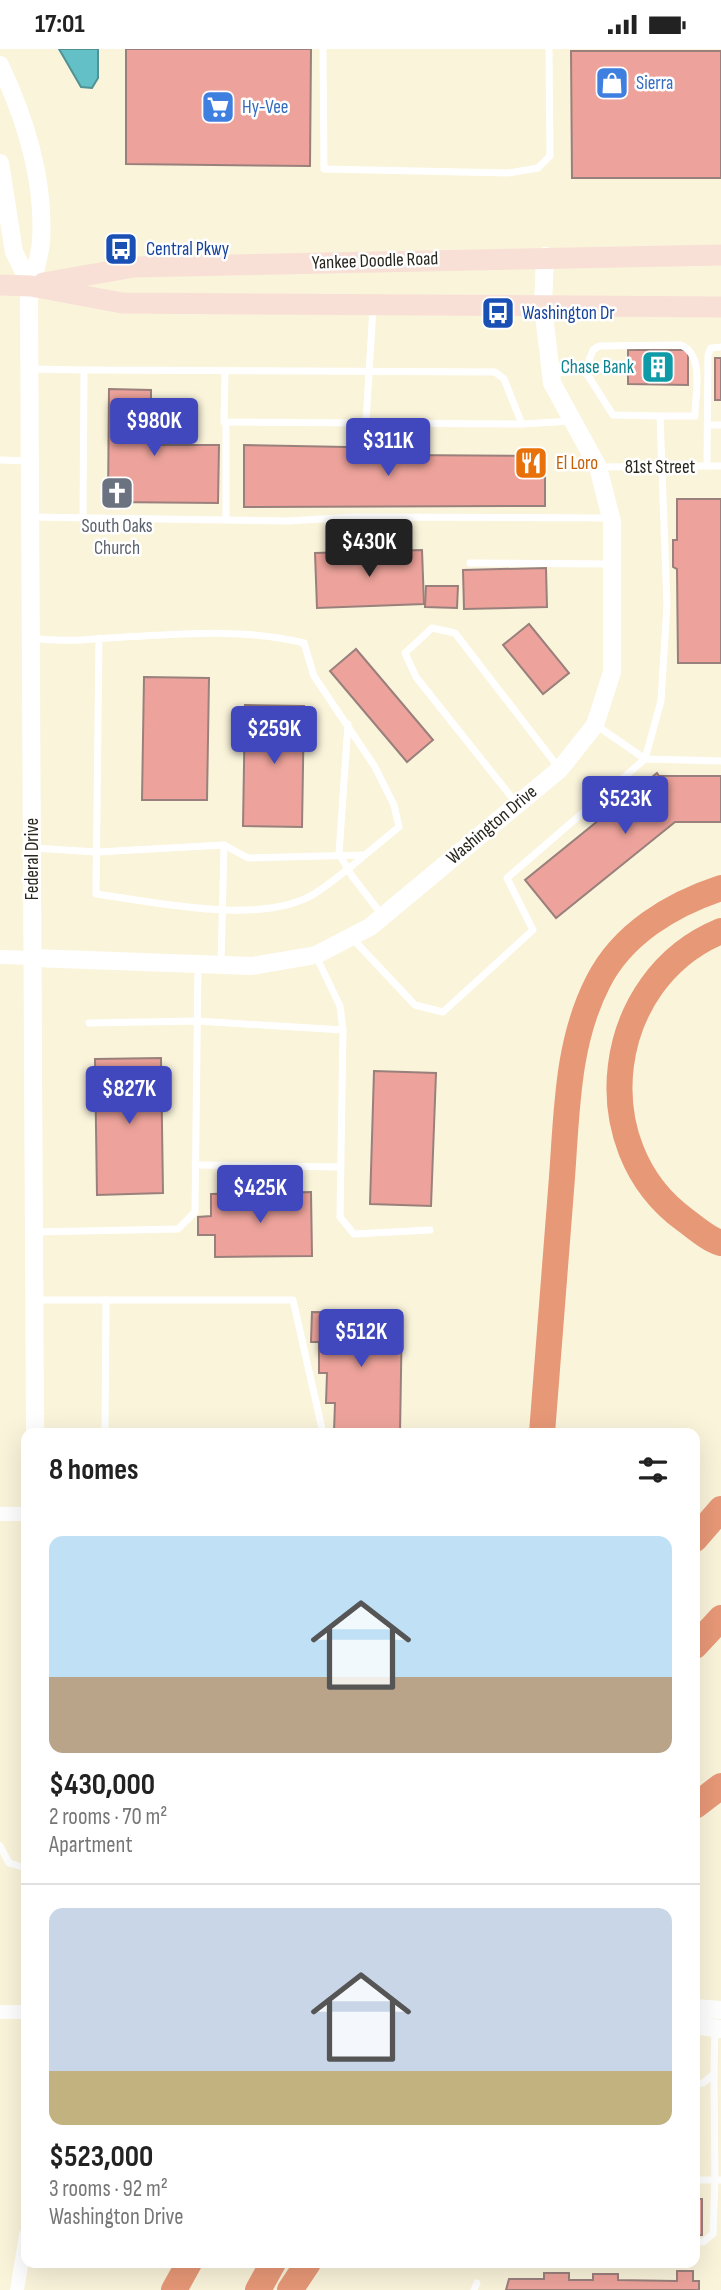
<!DOCTYPE html>
<meta charset="utf-8">
<style>
:root{--surface:#fff;--page:#f2f2f2;--text:#222;--muted:#767676;--line:#e0e0e0;--accent:#4148bd}
body{margin:0;font-family:"Sofia Sans Condensed",sans-serif;background:var(--page);color:var(--text);height:100vh;display:flex;flex-direction:column;font-size:26px;white-space:nowrap}
*{box-sizing:border-box;margin:0}
p{font-size:23px;color:var(--muted)}
.icon{flex:none;width:38px;height:38px;fill:none;stroke:currentColor;stroke-width:2;stroke-linecap:round;stroke-linejoin:round}
.map{position:relative;flex:1;overflow:hidden}
.sheet{position:absolute;left:21px;top:1379px;width:679px;height:840px;display:flex;flex-direction:column;background:var(--surface);border-radius:14px;box-shadow:0 7px 28px #0002}
.sheet>*{flex:none}
.price{position:absolute;translate:-50% -60px;padding:0 16px;border-radius:7px;background:var(--accent);color:#fff;font-size:23px;line-height:46px;filter:drop-shadow(0 2px 4px #0008)}
.price::after{content:'';position:absolute;left:50%;top:42px;width:21px;height:16px;margin-left:-10px;background:inherit;clip-path:polygon(0 0,100% 0,50% 100%)}
.price.current{background:#222;color:#fff}
ul{padding:0;list-style:none}
li{display:grid;align-content:center;gap:14px;height:371px;padding:0 28px}
li+li{border-top:2px solid var(--line)}
li span{display:grid;place-items:center;height:217px;border-radius:14px;color:#555}
li>.icon{margin-inline-start:auto}
span .icon{width:126px;height:126px;fill:#fffc;stroke-width:1}
li b{font-size:30px}
h2{display:flex;justify-content:space-between;align-items:center;height:84px;padding:0 28px;font-size:30px}
.status{display:flex;justify-content:space-between;align-items:center;height:49px;padding:0 35px;background:var(--surface);direction:ltr}
.status svg{height:19px;fill:currentColor}
.map>svg:first-child{display:block}
.water{fill:#63c0c7;stroke:#519294;stroke-width:2}
.building{fill:#eda39b;stroke:#9a807c;stroke-width:2}
.lines{fill:none;stroke-linecap:round;stroke-linejoin:round}
.service{stroke:#fff;stroke-width:7}
.minor{stroke:#fff;stroke-width:14}
.tertiary{stroke:#fff;stroke-width:18}
.secondary{stroke:#f8e0d6;stroke-width:21}
.motorway{stroke:#e79877;stroke-width:26}
.labels{text-anchor:middle;dominant-baseline:central;stroke-width:5;stroke-linejoin:round;paint-order:stroke}
.shop-label{font-size:19px;fill:#366cbe;stroke:#fff;text-anchor:start}
.transit-label{font-size:19px;fill:#164399;stroke:#fff;text-anchor:start}
.street-label{font-size:19px;fill:#28261d;stroke:#fff}
.culture-label{font-size:19px;fill:#0d838f;stroke:#fff;text-anchor:end}
.food-label{font-size:19px;fill:#c56008;stroke:#fff;text-anchor:start}
.worship-label{font-size:19px;fill:#5b616d;stroke:#fff}
</style>
<div class="status"><b>17:01</b><svg viewBox="0 0 49 12"><path d="M0 12V9h3v3zM5 12V6h3v6zM10 12V3h3v9zM15 12V0h3v12zM26 1h20v11H26zM47 4h2v5h-2z"/></svg></div>
<div class="map">
<svg width="721" height="2241" viewBox="0 0 721 2241">
<rect width="100%" height="100%" fill="#faf4db"/>
<polygon class="water" points="59,0 98,0 98,29 92,39 81,38"/>
<g class="building">
<polygon points="126,0 311,0 310,117 126,115"/>
<polygon points="571,2 721,2 721,129 572,129"/>
<polygon points="628,301 688,301 688,336 628,335"/>
<rect x="715" y="309" width="6" height="42"/>
<polygon points="109,340 151,341 151,396 219,396 218,454 108,453"/>
<polygon points="244,396 401,399 401,406 545,407 545,457 244,458"/>
<polygon points="677,450 721,450 721,614 678,614 677,520 673,518 673,491 677,491"/>
<polygon points="422,501 424,555 317,559 315,504"/>
<polygon points="546,519 547,558 464,560 463,521"/>
<polygon points="426,537 458,537 457,559 425,558"/>
<polygon points="529,575 569,624 543,645 503,596"/>
<polygon points="356,600 433,691 407,713 330,622"/>
<polygon points="144,628 209,629 207,751 142,751"/>
<polygon points="245,656 304,657 302,778 243,777"/>
<polygon points="657,724 659,727 721,727 721,773 675,773 556,869 525,831"/>
<polygon points="161,1009 163,1144 97,1146 95,1010"/>
<polygon points="374,1022 436,1024 431,1157 370,1155"/>
<polygon points="311,1143 312,1207 215,1208 215,1186 198,1186 198,1168 211,1167 211,1145"/>
<polygon points="312,1263 402,1264 400,1384 334,1383 335,1354 326,1354 327,1324 319,1324 319,1293 311,1293"/>
<rect x="695" y="2150" width="7" height="36"/>
<polygon points="677,2222 693,2222 693,2232 699,2232 699,2241 506,2241 509,2230 544,2230 544,2224 569,2224 569,2231 593,2231 593,2225 618,2225 618,2231 677,2232"/>
</g>
<g class="lines">
<g class="service">
<polyline points="323,0 324,120 508,124 538,119 550,107 549,0"/>
<polyline points="30,320 84,321 83,468"/>
<polyline points="84,321 495,323 504,330 522,375 572,372"/>
<polyline points="225,322 224,373 522,375"/>
<path d="M585,322L593,301L599,297L681,296C705,306 695,345 695,367H660"/>
<polyline points="551,324 585,322 613,366 660,367 667,556 661,652 645,710 596,676"/>
<polyline points="226,373 226,470"/>
<polyline points="366,374 373,259"/>
<polyline points="708,376 721,376"/>
<polyline points="0,411 30,412"/>
<polyline points="707,417 708,306 711,299 721,298"/>
<polyline points="599,418 721,417"/>
<polyline points="31,468 288,472 354,468 610,469"/>
<polyline points="470,514 612,515"/>
<path d="M32,589C58,593 82,591 108,589C171,586 242,578 304,594L314,627L375,718L394,756L399,778C371,800 344,826 314,845C261,877 155,853 96,845L99,589"/>
<polyline points="348,675 339,805 352,827 382,866"/>
<polyline points="517,755 416,628 405,604 432,579 455,584 559,719"/>
<polyline points="33,799 97,803 224,796 248,809 364,806"/>
<polyline points="351,888 415,956 443,963 533,881 507,829 645,710 721,712"/>
<polyline points="316,907 340,957 343,981 340,1168 354,1185 430,1181"/>
<polyline points="221,915 224,796"/>
<polyline points="89,974 197,972 343,981"/>
<polyline points="195,1116 341,1118"/>
<polyline points="35,1183 178,1180 195,1163 198,915"/>
<polyline points="35,1251 293,1251 323,1384"/>
<polyline points="105,1384 106,1251"/>
<polyline points="0,1797 9,1814 26,1819"/>
<polyline points="695,2035 703,2034 714,2025 715,1980"/>
<polyline points="695,2131 715,2131 714,2025"/>
<polyline points="695,2193 703,2193 713,2185 715,2131 721,2131"/>
<polyline points="474,2241 477,2234"/>
</g>
<g class="minor">
<polyline points="0,908 33,909"/>
<polyline points="0,1465 26,1465"/>
<polyline points="0,1963 26,1963"/>
<polyline points="17,2241 26,2186"/>
</g>
<g class="tertiary">
<path d="M0,16C26,71 45,131 41,193C39,213 31,232 29,251L35,1384"/>
<polyline points="0,114 14,203 31,237"/>
<polyline points="33,909 252,917 316,906 370,878 560,720 595,676 612,623 612,473 598,418 552,334 543,257 545,207"/>
<polyline points="695,1959 721,1961"/>
<polyline points="695,1976 721,1980"/>
</g>
<g class="secondary">
<polyline points="43,234 134,218 721,206"/>
<polyline points="0,236 31,237 122,254 721,258"/>
</g>
<g class="motorway">
<path d="M721,882C604,930 583,1097 685,1171C696,1179 708,1190 721,1194"/>
<path d="M542,1384C549,1303 555,1222 561,1141C567,1071 565,997 598,933C622,885 672,855 721,839"/>
<polyline points="695,1490 721,1460"/>
<polyline points="695,1597 721,1569"/>
<polyline points="695,1757 721,1737"/>
<polyline points="174,2241 189,2214"/>
<polyline points="258,2241 273,2214"/>
<polyline points="290,2241 308,2214"/>
</g>
</g>
<defs>
<symbol id="shop-square" viewBox="-11 -11 22 22"><rect x="-9" y="-9" width="18" height="18" rx="4" fill="#3f7fe0" stroke="#fff"/><path d="M-5-2.5h2.3a2.7 3.5 0 0 1 5.4 0H5L5.5 6h-11ZM-1.5-2.5h3a1.5 2.3 0 0 0-3 0Z" fill="#fff"/></symbol>
<symbol id="supermarket-square" viewBox="-11 -11 22 22"><rect x="-9" y="-9" width="18" height="18" rx="4" fill="#3f7fe0" stroke="#fff"/><path d="M-6-5.5h2.5l.6 2H6L4.5 2H-2.5L-4.4-4H-6ZM-1.5 3.2a1.3 1.3 0 1 0 .1 0ZM3 3.2a1.3 1.3 0 1 0 .1 0Z" fill="#fff"/></symbol>
<symbol id="bus-square" viewBox="-11 -11 22 22"><rect x="-9" y="-9" width="18" height="18" rx="4" fill="#1a4fb4" stroke="#fff"/><path d="M-5-6H5V4H4V6H2V4H-2V6H-4V4H-5ZM-3.5-4V0h7V-4ZM-3.5 1.2v1.5H-2V1.2ZM2 1.2v1.5H3.5V1.2Z" fill="#fff"/></symbol>
<symbol id="building-square" viewBox="-11 -11 22 22"><rect x="-9" y="-9" width="18" height="18" rx="4" fill="#0f9aa8" stroke="#fff"/><path d="M-4-6H4V6H1V3H-1V6H-4ZM-2.5-4.3h1.7v1.8h-1.7ZM.8-4.3h1.7v1.8H.8ZM-2.5-1h1.7V.8h-1.7ZM.8-1h1.7V.8H.8Z" fill="#fff"/></symbol>
<symbol id="restaurant-square" viewBox="-11 -11 22 22"><rect x="-9" y="-9" width="18" height="18" rx="4" fill="#e8710a" stroke="#fff"/><path d="M-5-6h1v4h1v-4h1v4h1v-4h1v5L-1.5 .5V6h-2V.5L-5-1ZM5-6V6H3V1.5H1.5Q1.5-4 5-6Z" fill="#fff"/></symbol>
<symbol id="church-square" viewBox="-11 -11 22 22"><rect x="-9" y="-9" width="18" height="18" rx="4" fill="#6b7280" stroke="#fff"/><path d="M-1.2-6h2.4v3.5h3.3v2.4h-3.3V6h-2.4V-.1h-3.3v-2.4h3.3Z" fill="#fff"/></symbol>
</defs>
<g fill-rule="evenodd">
<use href="#shop-square" x="593" y="15" width="38" height="38"/>
<use href="#supermarket-square" x="199" y="39" width="38" height="38"/>
<use href="#bus-square" x="102" y="181" width="38" height="38"/>
<use href="#bus-square" x="479" y="245" width="38" height="38"/>
<use href="#building-square" x="639" y="299" width="38" height="38"/>
<use href="#restaurant-square" x="512" y="395" width="38" height="38"/>
<use href="#church-square" x="98" y="425" width="38" height="38"/>
</g>
<g class="labels">
<g class="shop-label">
<text x="636" y="34">Sierra</text>
<text x="242" y="58">Hy-Vee</text>
</g>
<g class="transit-label">
<text x="146" y="200">Central Pkwy</text>
<text x="522" y="264">Washington Dr</text>
</g>
<g class="street-label">
<text transform="translate(375 212) rotate(-2)">Yankee Doodle Road</text>
<text x="660" y="418">81st Street</text>
<text transform="translate(492 776) rotate(-40)">Washington Drive</text>
<text transform="translate(32 810) rotate(-90)">Federal Drive</text>
</g>
<g class="culture-label">
<text x="634" y="318">Chase Bank</text>
</g>
<g class="food-label">
<text x="556" y="414">El Loro</text>
</g>
<g class="worship-label">
<text x="117" y="477">South Oaks<tspan x="117" dy="22">Church</tspan></text>
</g>
</g>
</svg>
<b class="price" style="left:154px;top:409px">$980K</b>
<b class="price" style="left:388px;top:429px">$311K</b>
<b class="price current" style="left:369px;top:530px">$430K</b>
<b class="price" style="left:274px;top:717px">$259K</b>
<b class="price" style="left:625px;top:787px">$523K</b>
<b class="price" style="left:129px;top:1077px">$827K</b>
<b class="price" style="left:260px;top:1176px">$425K</b>
<b class="price" style="left:361px;top:1320px">$512K</b>
<section class="sheet">
<h2>8 homes<svg class="icon" aria-label="filters" viewBox="0 0 24 24"><path d="M4 7h16M4 17h16"/><circle cx="9" cy="7" r="2"/><circle cx="15" cy="17" r="2"/></svg></h2>
<ul>
<li><span style="background:linear-gradient(#bfe0f5 65%,#b9a48a 0)"><svg class="icon" aria-label="home" viewBox="0 0 24 24"><path d="M3 11l9-7 9 7M6 9v11h12V9"/></svg></span><div><b>$430,000</b><p>2 rooms · 70 m²</p><p>Apartment</p></div></li>
<li><span style="background:linear-gradient(#c9d6e8 75%,#c2b280 0)"><svg class="icon" aria-label="home" viewBox="0 0 24 24"><path d="M3 11l9-7 9 7M6 9v11h12V9"/></svg></span><div><b>$523,000</b><p>3 rooms · 92 m²</p><p>Washington Drive</p></div></li>
</ul>
</section>
</div>
